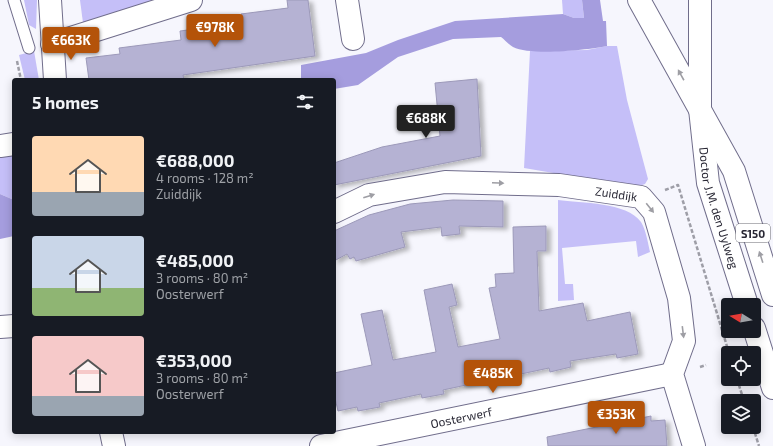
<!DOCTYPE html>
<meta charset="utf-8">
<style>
:root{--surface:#171b24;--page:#20242c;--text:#f1f3f6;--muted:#9ea1a6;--accent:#b45309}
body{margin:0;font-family:"Exo 2",sans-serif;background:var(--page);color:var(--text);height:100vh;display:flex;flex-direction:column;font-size:15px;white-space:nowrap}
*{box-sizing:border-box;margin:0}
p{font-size:13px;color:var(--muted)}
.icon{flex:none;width:22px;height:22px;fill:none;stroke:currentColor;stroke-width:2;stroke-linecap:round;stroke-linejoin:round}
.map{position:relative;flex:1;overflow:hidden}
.side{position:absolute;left:12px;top:78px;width:324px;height:356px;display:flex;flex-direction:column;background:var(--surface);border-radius:4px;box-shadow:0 2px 10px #0003}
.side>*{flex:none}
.needle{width:26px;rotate:281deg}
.fabs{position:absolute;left:721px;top:298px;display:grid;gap:8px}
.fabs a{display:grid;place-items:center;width:40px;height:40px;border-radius:4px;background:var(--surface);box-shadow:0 2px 10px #0003;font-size:20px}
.price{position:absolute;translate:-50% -34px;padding:0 9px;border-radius:4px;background:var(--accent);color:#fff;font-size:13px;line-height:26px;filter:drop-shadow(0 1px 2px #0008)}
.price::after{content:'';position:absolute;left:50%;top:24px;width:12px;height:9px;margin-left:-6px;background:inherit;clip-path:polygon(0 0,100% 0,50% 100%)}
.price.on{background:#222;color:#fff}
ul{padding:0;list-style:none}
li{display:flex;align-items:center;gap:12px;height:100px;padding:0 20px}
li span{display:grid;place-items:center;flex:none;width:112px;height:80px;border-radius:4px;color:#555}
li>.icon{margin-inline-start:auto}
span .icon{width:48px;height:48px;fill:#fffc;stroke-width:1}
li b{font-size:17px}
h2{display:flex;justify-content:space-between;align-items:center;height:48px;padding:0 20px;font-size:17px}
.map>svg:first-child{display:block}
.green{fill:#c5bff8}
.water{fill:#a59dde}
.building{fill:#b5b2d3;stroke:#9c99b9;filter:url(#shadow)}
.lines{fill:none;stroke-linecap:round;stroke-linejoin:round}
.service-casing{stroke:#706d8b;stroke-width:13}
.minor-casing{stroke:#706d8b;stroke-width:24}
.primary-casing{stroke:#706d8b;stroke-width:24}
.path{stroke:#9e9ea7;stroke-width:2.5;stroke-dasharray:4 2;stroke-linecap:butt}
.service{stroke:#fff;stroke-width:11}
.minor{stroke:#fff;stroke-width:22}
.primary{stroke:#fff;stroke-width:22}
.oneway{fill:#9e9ea4}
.labels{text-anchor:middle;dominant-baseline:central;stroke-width:4;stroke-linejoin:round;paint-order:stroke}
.shield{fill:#fff;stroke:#686871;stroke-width:1}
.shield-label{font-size:11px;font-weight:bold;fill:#282734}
.street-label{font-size:12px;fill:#282734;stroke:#fff}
</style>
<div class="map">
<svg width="773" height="446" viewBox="0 0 773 446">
<defs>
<filter id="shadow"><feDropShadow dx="4.5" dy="2.5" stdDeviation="2" flood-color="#0004"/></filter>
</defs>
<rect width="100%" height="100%" fill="#f6f6fd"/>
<g class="green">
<polygon points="24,0 37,0 36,29 29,25"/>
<polygon points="80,0 156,0 83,23"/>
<polygon points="562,0 582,0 584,18 574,18 563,14"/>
<polygon points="607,46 617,46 627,100 648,179 645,184 636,187 524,168 530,51 587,50"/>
<polygon points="34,51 39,80 25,80 19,55"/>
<polygon points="14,152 14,200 0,194 0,153"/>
<path d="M558,200C581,203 627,202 641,222C646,230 648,243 650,252L638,257L636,241L562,248L565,284H573L574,300L558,301Z"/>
</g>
<g class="water">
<path d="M582,0H600L603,21H606L607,46C587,50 531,56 513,47C509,45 505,40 501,37L453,39L398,57L358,85L334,89V80H301V65L366,53L398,40L455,21L563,14L574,18H584Z"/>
<polygon points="0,194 14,200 14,236 0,239"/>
</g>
<g class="building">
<polygon points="287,0 308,0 315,56 183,75 184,80 89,80 86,58 120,54 119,48 181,40 180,31 242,23 241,14 288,8"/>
<polygon points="477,79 481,156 334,185 334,163 382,147 440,136 435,83"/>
<polygon points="453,200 503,201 503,227 459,226 460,234 442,236 441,227 401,232 405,247 356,261 354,257 350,259 347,254 334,261 334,231 369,215 410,204"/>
<polygon points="546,226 546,251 537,251 539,311 583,303 587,321 630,312 638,354 617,358 616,354 570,361 571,367 550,372 549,368 507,377 507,381 486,385 485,381 443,390 444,394 422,398 421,394 379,403 380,407 358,411 357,407 338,411 334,394 334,373 372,365 361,314 382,310 393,360 436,352 424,290 452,284 457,305 449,307 458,347 500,339 489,288 496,287 495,274 514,273 513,227"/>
<polygon points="651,416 651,421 665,420 667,446 548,446 547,437"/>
</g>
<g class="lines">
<defs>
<polyline id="service" points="14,0 29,48"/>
<g id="minor">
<polyline points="50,0 55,80"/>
<polyline points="347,0 353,39"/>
<polyline points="52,44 191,0"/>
<polyline points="0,146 14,144"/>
<path id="s1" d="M334,212L369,195L445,182L559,185L641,197L654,212L679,298L684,341L672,374L694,446"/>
<polyline points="0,327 14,326"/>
<polyline points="111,432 114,446"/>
<path id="s2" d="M321,446L672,374"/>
</g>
<g id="primary">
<polyline points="639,0 734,171 773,295"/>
<path id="s3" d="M700,0V109L708,183L747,305"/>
<polyline points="754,328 773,388"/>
</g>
</defs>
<use href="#service" class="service-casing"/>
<use href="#minor" class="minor-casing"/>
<use href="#primary" class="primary-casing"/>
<g class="path">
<polyline points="17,61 21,80"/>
<polyline points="665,190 678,185 729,353"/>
<polyline points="700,367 706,365"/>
<polyline points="737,379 744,401"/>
<polyline points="753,427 759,446"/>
</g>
<use href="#service" class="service"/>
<use href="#minor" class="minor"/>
<use href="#primary" class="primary"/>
</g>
<defs><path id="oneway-solid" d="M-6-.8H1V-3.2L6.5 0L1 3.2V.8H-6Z"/></defs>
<g class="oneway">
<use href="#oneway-solid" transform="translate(681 75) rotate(-119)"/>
<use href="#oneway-solid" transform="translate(498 183) rotate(2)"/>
<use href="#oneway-solid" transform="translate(369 196) rotate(-18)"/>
<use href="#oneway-solid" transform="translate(650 208) rotate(51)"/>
<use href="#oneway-solid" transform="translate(761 257) rotate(-108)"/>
<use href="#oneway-solid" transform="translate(683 332) rotate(83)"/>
</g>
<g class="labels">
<rect class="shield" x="736" y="224" width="34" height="18" rx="3"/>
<g class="shield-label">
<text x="753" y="233">S150</text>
</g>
<g class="street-label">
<text stroke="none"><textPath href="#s1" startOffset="288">Zuiddijk</textPath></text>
<text stroke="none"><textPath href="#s3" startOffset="210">Doctor J.M. den Uylweg</textPath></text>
<text stroke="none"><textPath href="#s2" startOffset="143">Oosterwerf</textPath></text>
</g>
</g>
</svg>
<div class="fabs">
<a><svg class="needle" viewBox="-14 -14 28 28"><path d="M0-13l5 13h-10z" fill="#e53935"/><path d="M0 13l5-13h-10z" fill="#9ea1a6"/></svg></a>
<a><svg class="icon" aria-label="locate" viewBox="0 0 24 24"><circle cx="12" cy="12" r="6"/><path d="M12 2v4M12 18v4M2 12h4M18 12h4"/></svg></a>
<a><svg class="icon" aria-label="layers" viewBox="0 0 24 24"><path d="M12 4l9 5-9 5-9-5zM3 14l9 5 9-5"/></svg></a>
</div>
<b class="price" style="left:215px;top:48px">€978K</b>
<b class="price" style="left:71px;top:61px">€663K</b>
<b class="price on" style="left:426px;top:139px">€688K</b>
<b class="price" style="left:493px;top:394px">€485K</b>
<b class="price" style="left:616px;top:435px">€353K</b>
<section class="side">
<h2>5 homes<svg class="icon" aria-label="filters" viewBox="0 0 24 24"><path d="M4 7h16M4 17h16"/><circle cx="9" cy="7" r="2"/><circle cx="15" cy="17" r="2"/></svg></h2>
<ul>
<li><span style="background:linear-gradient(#ffd9b3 70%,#9aa5b1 0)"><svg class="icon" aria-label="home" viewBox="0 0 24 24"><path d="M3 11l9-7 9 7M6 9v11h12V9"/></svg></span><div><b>€688,000</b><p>4 rooms · 128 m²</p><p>Zuiddijk</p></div></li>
<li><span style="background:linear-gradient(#c9d6e8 65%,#8fb573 0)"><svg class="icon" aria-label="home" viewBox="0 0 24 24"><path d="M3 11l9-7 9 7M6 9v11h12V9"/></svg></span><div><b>€485,000</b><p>3 rooms · 80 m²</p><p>Oosterwerf</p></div></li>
<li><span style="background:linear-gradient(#f6c9c9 75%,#9aa5b1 0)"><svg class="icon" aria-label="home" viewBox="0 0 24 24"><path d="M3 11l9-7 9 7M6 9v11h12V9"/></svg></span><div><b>€353,000</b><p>3 rooms · 80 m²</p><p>Oosterwerf</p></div></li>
</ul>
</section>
</div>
